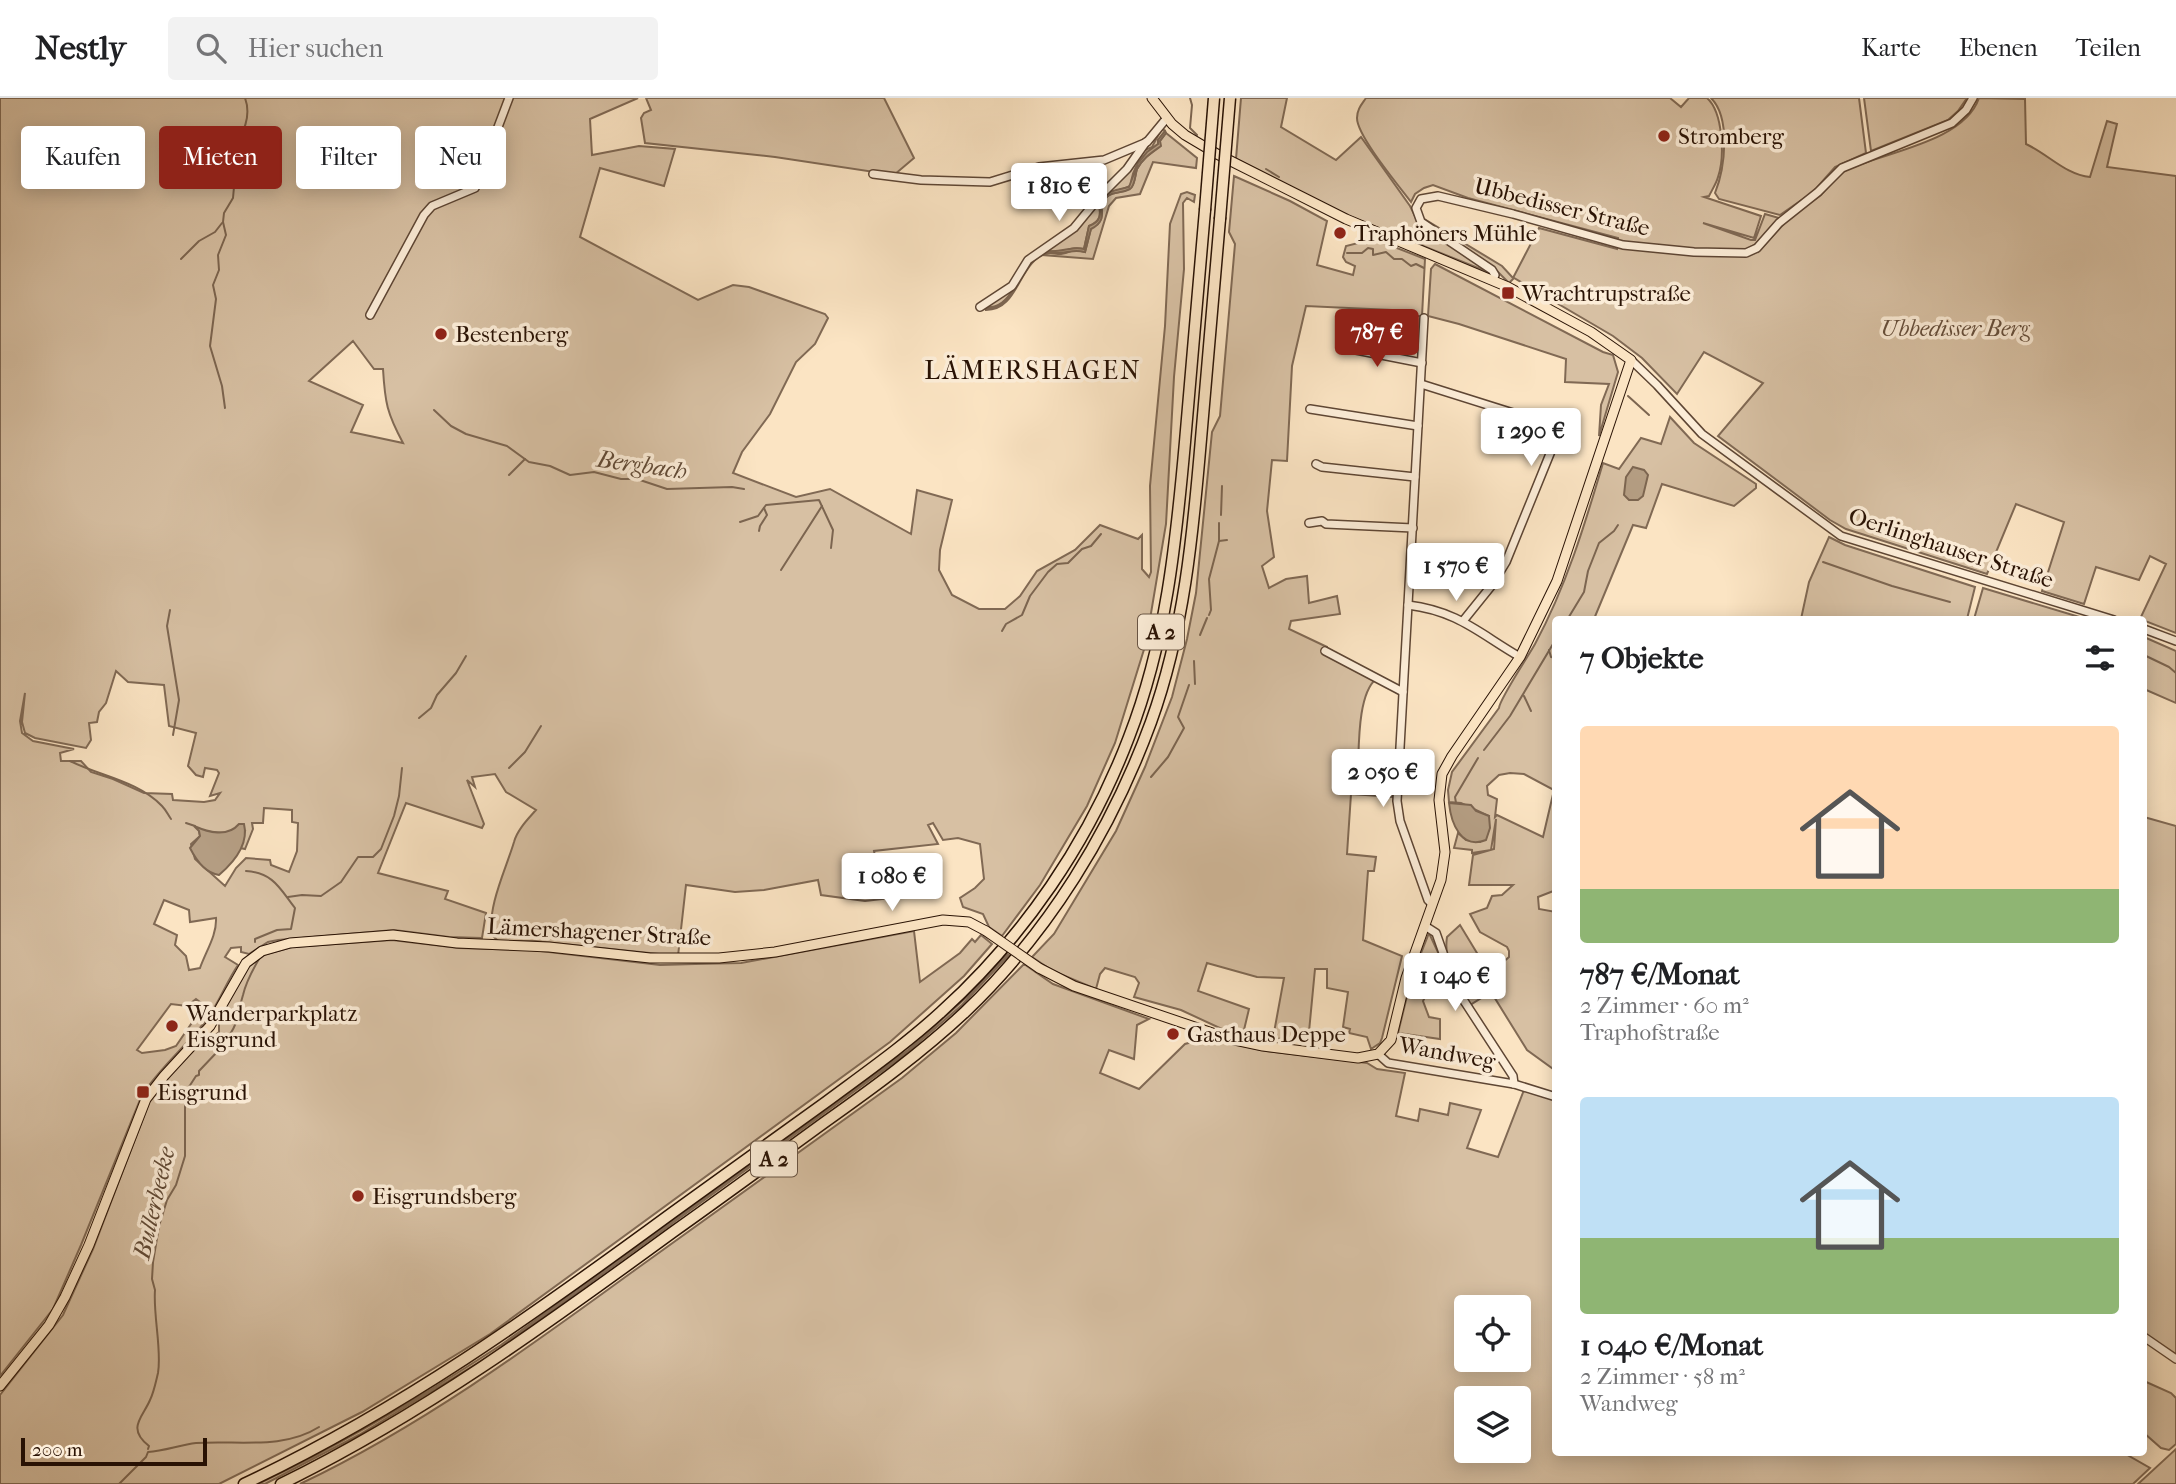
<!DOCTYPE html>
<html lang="de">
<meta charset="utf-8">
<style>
:root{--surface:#fff;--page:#f2f2f2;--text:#202124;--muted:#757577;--line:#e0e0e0;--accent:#8f2418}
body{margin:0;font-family:"IM FELL French Canon",serif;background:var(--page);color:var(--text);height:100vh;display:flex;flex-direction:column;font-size:26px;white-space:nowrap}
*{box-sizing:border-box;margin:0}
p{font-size:23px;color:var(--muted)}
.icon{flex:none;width:38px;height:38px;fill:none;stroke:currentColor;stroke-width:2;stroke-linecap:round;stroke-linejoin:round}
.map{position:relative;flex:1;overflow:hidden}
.details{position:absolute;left:1552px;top:518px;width:595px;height:840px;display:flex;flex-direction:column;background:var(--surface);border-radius:7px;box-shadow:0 4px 18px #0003}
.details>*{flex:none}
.guide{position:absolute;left:21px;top:28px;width:665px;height:63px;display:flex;gap:14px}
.fabs{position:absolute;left:1454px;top:1197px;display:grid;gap:14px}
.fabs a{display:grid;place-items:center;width:77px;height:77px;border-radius:7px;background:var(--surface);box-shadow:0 4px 18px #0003;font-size:35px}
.scale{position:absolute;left:21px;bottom:18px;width:186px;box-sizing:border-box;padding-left:7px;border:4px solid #291204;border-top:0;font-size:19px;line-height:24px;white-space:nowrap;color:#291204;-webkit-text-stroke:5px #fcedd8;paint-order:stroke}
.price{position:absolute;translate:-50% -60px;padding:0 16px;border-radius:7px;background:#fff;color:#222;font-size:23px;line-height:46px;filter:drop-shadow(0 2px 4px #0008)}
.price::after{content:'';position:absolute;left:50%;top:42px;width:21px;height:16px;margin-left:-10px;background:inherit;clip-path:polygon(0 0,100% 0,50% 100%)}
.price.selected{background:var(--accent);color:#fff}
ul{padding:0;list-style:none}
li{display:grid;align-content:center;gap:14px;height:371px;padding:0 28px}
li span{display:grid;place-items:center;height:217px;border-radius:7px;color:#555}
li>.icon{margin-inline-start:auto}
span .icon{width:126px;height:126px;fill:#fffc;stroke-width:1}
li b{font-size:30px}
h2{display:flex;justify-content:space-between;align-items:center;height:84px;padding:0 28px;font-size:30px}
.tag{padding:0 24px;border-radius:7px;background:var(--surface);box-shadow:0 4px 18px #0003;font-size:24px;line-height:63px}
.tag.selected{background:var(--accent);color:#fff}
header{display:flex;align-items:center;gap:42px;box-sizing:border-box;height:98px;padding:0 35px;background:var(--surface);border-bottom:2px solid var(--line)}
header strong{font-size:33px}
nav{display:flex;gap:38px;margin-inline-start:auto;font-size:24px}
.search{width:490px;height:63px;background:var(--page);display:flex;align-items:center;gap:18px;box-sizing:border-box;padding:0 24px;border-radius:7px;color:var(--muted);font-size:26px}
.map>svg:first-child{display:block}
.green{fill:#d7c0a3;stroke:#806954;stroke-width:2;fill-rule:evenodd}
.water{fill:#b49d82;stroke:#7c6550;stroke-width:2}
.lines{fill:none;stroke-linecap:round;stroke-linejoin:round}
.stream{stroke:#7c6550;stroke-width:2}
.minor-casing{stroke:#5e4634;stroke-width:10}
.major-casing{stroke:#291204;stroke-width:11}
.highway-casing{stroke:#291204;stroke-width:13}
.minor{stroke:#fcedd8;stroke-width:7}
.major{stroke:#fbe4c3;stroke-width:9}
.highway{stroke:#fbe4c3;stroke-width:10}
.major-bridge-casing{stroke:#291204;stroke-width:11;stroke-linecap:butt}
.highway-bridge-casing{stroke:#291204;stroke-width:13;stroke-linecap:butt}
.major-bridge{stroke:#fbe4c3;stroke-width:9}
.highway-bridge{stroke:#fbe4c3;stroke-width:10}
.poi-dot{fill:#8f2418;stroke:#fcedd8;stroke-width:2.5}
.labels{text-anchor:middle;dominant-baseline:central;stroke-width:7;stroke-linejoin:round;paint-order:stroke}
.shield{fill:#fcedd8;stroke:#685444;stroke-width:2}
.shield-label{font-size:21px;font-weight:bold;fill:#291204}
.poi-label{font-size:23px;fill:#291204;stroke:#fcedd8;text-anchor:start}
.street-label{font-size:23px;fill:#291204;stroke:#fcedd8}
.park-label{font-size:23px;font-style:italic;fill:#664f3c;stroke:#fcedd8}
.water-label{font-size:24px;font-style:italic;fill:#614a36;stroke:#fcedd8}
.quarter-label{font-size:26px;letter-spacing:2px;fill:#291204;stroke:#fcedd8}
</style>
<header>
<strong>Nestly</strong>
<div class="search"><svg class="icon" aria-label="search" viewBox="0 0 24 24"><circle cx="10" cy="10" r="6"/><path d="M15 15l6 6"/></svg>Hier suchen</div>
<nav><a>Karte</a><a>Ebenen</a><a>Teilen</a></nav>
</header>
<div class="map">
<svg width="2176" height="1386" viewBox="0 0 2176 1386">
<rect width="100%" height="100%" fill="#fbe4c3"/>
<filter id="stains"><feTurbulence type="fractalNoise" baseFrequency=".00286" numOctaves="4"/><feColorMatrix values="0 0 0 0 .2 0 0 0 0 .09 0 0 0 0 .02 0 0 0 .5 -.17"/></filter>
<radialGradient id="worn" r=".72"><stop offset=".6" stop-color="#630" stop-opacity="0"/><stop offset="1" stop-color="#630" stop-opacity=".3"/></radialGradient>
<g class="green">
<path d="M0,0H638L590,21L592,57L639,48L675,51L664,88L600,70L580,139L698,202L733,187L749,189L825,216L828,220L815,246L796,264L770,316L742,354L733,375L796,399L830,391L911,436L917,392L952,402L940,452L939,472L952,497L979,511H1005L1020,498L1037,473L1075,452L1100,427L1138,441L1142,437V471L1149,479L1151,474L1150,388L1165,228L1170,126L1181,96L1187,94L1195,97L1194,104L1187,100L1183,105L1184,171L1174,279L1166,426L1146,545L1115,645L1087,708L1040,787L1002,838L989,829L983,816L963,809L960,800L975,790L984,781L980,746L958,740L943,742L933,725L928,727L938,746L874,753L883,801L865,803L821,797L818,782L764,792L735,794L686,787L678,858L535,843H498L492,837C487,809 506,771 514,744C517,732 528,721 536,712L506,694L495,676L472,679L475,689L467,682L484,726L482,730L406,705L378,775L448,793L445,801L486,815L482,840L449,839L394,832L278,842L268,844L249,856L241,854V849L231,850L225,859L238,867C225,886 218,908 204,925C184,950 160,970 142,997L81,1147L53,1211L0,1278ZM353,243L374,271H383C385,305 387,315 403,345L351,334L363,307L309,283ZM116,573L128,584L164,587L169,628L196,635L188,668L196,677L203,679L205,670L217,672L219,675L210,698L220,695L215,702L204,704L173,702L172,696L144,695L113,681L91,674L81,663H61L60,655L74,651L33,643L22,635L20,623L25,595L22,624L25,635L35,640L86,650L91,642L89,625L97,624L99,614L106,605ZM264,710L292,712V724L298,725L297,753L289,774L271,767L270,762L246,760L236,770L225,788L195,761L191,746L200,738L199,733L226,735L235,731L245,733L240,750L245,751L253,731L252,725H263ZM164,802L189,812L190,824L216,820C217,837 206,853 200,870L189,872L186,858L175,847L177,837L154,826ZM196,901L204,907L176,948L165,952L142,955L137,952L171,906L187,908Z"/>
<polygon points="646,0 884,0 914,60 894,77 775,59 645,45 641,20 644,15 651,12"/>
<polygon points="1241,0 1287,0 1281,29 1336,62 1361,39 1410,108 1417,122 1488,174 1341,115 1236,61"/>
<path d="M1366,0H1670L1681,9L1689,0H1707C1723,14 1725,59 1718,79C1717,84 1712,92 1709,98L1704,99L1761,118L1754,140L1703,125L1751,142H1755L1765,116L1779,120L1756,146L1747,151L1758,154L1791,118L1821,97L1838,78L1846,72C1885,54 1964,44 1979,0L2025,1L2026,46C2048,56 2066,77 2090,79L2107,23L2117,26L2107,69L2176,78V535L2140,521L2166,466L2150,458L2139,482L2096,469L2084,506L2042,493L2064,424L2016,406L1987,476L1846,431L1830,422L1718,338L1763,285L1704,254L1677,296L1642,260L1613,238L1514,180L1509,185L1493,169L1421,119L1502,168L1513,180L1539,130L1617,151L1618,140L1468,100L1433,87L1424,90L1415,96L1411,104C1399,88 1357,38 1357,20C1357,11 1362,6 1366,0Z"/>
<path d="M1711,0H1859L1866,55L1835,69L1813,94L1780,117L1719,101L1715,95C1725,70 1731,20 1711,0Z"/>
<polygon points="1864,0 1967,0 1958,13 1948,22 1871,53"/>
<path d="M1162,30L1165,33L1158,42V46C1144,58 1132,67 1131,87C1119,95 1108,90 1099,105C1101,117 1101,123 1089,128L1084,151C1074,149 1071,151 1063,153C1049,155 1045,149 1032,162C1020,174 1008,216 985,208L1013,190L1037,156L1072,135L1143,53L1152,49Z"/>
<path d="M1166,35L1197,60L1196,70L1153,64L1140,96L1116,100L1109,108L1093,161L1042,157C1050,153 1053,156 1061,156C1074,154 1068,150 1085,154L1091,130C1103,125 1103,118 1101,106C1111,90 1117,98 1129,91C1135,88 1135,77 1137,71C1143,60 1151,55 1160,48V43Z"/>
<path d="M1234,78L1290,103L1327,123L1317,167L1353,177L1355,168L1346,164L1343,159L1346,148L1374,141L1425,161L1422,218H1413V213L1306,208L1292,268L1287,363L1272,362L1267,413L1274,459L1262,468L1269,490L1286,481L1307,478L1309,505L1337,498L1340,516L1291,523L1289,531L1327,549V551L1376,581C1358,596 1359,646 1358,669L1395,672L1393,699L1351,696L1347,756L1376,759L1374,773H1368L1363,842L1402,858L1382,940L1380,945L1371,951L1367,939L1349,935L1350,931L1343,929L1348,894L1327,890V871H1315L1308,944L1273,940L1284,880L1257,879L1207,865L1198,893L1249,911L1243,936L1224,932L1181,912L1134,899L1139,885L1135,879L1105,870L1100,876L1096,891L1053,873L1032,859L1054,836L1116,733L1145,669L1172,599L1187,541L1196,495L1212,334L1220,318L1235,146L1229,134Z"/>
<polygon points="1435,166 1603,254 1613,257 1618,274 1599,338 1601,307 1609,286 1565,284 1566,261 1459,226 1428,218 1431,171"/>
<path d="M1670,319L1694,345L1756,386V390L1734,408L1662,386L1646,430L1633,427L1594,521L1556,522V792L1538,799L1539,811L1556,814V973L1527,952L1491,894L1470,907C1458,886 1443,864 1447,839L1460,827L1480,860L1493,866H1501L1509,859V853L1507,849L1480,834L1470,816L1487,810L1492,798L1502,797L1513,787H1469L1473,757L1494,751L1496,721L1491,752L1472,755V752L1454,750L1458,735L1466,742L1480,744L1489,718L1461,705L1449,704L1448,692L1452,674L1499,610C1499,602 1529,557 1535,546C1566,489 1585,426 1603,365L1619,371L1641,340L1661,346ZM1510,675L1524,676L1554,692L1543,739L1497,717L1495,719L1497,701L1488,697L1487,688L1499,677Z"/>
<polygon points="1829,439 1845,447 1975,489 1967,521 1801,521 1809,484"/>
<polygon points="1983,490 2086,521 1974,521"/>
<polygon points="2144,539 2176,553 2176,605 2144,591"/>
<polygon points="2144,719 2176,728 2176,1259 2144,1236"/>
<polygon points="914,833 920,884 960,855 972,841 975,844 981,837 992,846 964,878 890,944 490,1236 362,1314 219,1386 0,1386 0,1297 63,1217 93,1151 150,1002 167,979 207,939 213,939 219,934 219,921 249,867 263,857 292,849 392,842 459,850 532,852 660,867 695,866 741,865"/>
<polygon points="1429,835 1443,865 1423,903 1429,919 1440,921 1440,941 1398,935 1412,878"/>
<path d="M1007,856L1009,857L962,907L903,958L488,1259L359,1337L265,1386H258C343,1346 423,1298 501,1247L908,952L970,896Z"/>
<path d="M1024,866L1053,886L1149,921L1137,927L1134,961L1109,952L1100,975L1139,991L1185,946L1206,940L1266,953L1367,965L1377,971L1405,975L1396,1018L1418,1023L1420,1011L1448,1017L1450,1005L1481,1012L1467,1050L1498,1059L1524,992L1556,1002V1354H2122L2150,1370L2133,1386H300C420,1329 528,1250 635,1172C724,1108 813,1044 902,980L956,935ZM1466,1209H1519V1262H1466ZM1466,1300H1519V1353H1466Z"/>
<polygon points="2144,1283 2171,1295 2176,1300 2176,1346 2169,1352 2161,1350 2144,1335 2146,1331"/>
<polygon points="2176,1351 2176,1386 2138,1386"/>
</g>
<g class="water">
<path d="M1165,33L1166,35L1160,43L1161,48C1151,55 1143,60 1137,71C1135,77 1135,88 1130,91C1117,98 1111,90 1101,106C1103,118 1103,125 1091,131L1085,154C1072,151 1070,155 1059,155C1054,155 1052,154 1048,155C1018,162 1020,212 986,212V210C1012,212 1018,175 1033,161C1046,150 1050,155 1063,152C1072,151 1075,149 1084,151L1089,128C1101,124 1101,117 1099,105C1106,93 1115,92 1129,89L1138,65L1147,54L1158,46V42Z"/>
<polygon points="1633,369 1644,372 1648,377 1643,398 1638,402 1629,402 1624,397 1626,379"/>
<path d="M1449,705L1471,707L1476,713L1489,718L1490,730L1486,742C1461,752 1451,725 1449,705Z"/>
<path d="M239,726H244C249,746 233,765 219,777C205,775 196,762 190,750L200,738L199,733L194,728C208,734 227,740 239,726Z"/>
</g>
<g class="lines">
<g class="stream">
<polyline points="1190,0 1192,7 1190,30 1197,37"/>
<polyline points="1266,71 1279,79"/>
<polyline points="1347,155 1362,155 1368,150 1373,151 1373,157 1386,154 1394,161 1402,161 1411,168 1416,166 1424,170"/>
<polyline points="181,161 199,143 215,134 222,125"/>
<polyline points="1628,298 1649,317"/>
<path d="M225,310L222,288L210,248L216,201L213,187L219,172L218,157L226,137L223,124L224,115L233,100L234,89L226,67C236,45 254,24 245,0"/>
<polyline points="434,312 451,328 466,336 507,348 529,364 550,368 570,377 594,374 621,381 637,381 667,391 732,389 744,391"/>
<polyline points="509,377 525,361"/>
<polyline points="1221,417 1222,388"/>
<polyline points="740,424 758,418 766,407 819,402 833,432 831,450"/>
<polyline points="759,433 760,428 767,417 764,410"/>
<polyline points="1219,443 1227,442"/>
<polyline points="1823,464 1892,488 1950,504"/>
<polyline points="781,472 822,408"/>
<polyline points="170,512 167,528 179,602 173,637"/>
<polyline points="1209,517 1211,512 1209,481 1219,443 1219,425"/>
<polyline points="1567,522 1584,494 1588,473 1599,445 1614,433 1618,427"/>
<polyline points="1002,533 1006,526 1022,517 1030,498 1048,474 1057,466 1068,465 1082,451 1091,448 1101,436"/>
<polyline points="1200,537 1207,520"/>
<polyline points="1549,552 1551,559 1556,560"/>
<polyline points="2144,557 2169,569 2176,575"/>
<polyline points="1194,563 1195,586"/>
<polyline points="1524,598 1531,613"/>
<polyline points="419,620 431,610 437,597 456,575 466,558"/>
<polyline points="1484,652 1510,618 1556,541"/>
<path d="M70,663C100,678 138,683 162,708C166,712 168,717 171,721"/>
<polyline points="509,670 525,654 541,628"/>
<polyline points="1151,679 1168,659 1184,630 1178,619 1189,587"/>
<polyline points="1456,705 1455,699 1478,660"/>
<polyline points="186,725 195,728"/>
<path d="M246,773C274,775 280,791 295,810L291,831L277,832L255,841V844"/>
<polyline points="288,799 302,797 321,798 341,784 358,759 373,759 381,751 394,718 399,698 402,670"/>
<path d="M229,938C240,921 237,916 243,897C246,884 252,873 259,861"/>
<path d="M148,1351L149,1348C126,1330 143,1319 150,1302C154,1294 156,1283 158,1275C162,1252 153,1217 155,1192L152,1181L153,1164L159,1128L167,1102L176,1087L185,1058V995L196,978L199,977V973L218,953"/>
<path d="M119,1386L146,1359L148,1354C164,1353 180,1347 196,1345C237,1342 283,1352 319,1329"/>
</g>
<defs>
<g id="minor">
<polyline points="873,76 921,82 990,84 1039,69 1104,62 1147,44 1166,21"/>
<polyline points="1493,182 1495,177 1492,172 1421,124 1416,110 1421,101 1438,98 1513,116 1623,147 1694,154 1746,155 1757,150 1779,125 1818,94 1842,70 1952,25 1966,12 1973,0"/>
<polyline points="980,209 1012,188 1028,162 1074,130 1102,96 1127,71 1146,44"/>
<polyline points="370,217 424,117 432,108 475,90 509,0"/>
<polyline points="1424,220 1397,703 1400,723 1428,802 1432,806"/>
<polyline points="1346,245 1356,252 1422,265"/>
<polyline points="1631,262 1657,287 1702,336 1841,438 2114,522"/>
<polyline points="1421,286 1551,327 1558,336 1506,464 1492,487 1463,523"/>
<polyline points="1310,311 1418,328"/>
<polyline points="1316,366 1322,369 1415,379"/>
<polyline points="1309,425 1322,423 1326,426 1413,430"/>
<path d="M1408,507C1458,513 1480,536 1520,559"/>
<polyline points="2144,531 2176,543"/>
<polyline points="1325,553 1403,594"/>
<polyline points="1425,828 1436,835 1455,889 1513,978 1514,986"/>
<polyline points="1378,956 1388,965 1514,986 1556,999"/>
<polyline points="2144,1239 2176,1261"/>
</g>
<g id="major">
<polyline points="1039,870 1074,888 1230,941 1263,948 1358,960 1378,956 1391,942 1406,880 1441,782 1445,754 1439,702 1442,676 1452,658 1520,559 1557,483 1631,262 1591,234 1508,189 1346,121 1217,56 1185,37 1172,26 1152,0"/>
<polyline points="0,1288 49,1227 65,1199 89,1147 146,1001 164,978 210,928 246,865 262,853 290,845 393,837 457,845 549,849 650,860 719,860 775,854 943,822 969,824 986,833"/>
</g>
<g id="highway">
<path d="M244,1386C401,1312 533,1217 672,1115C723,1078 775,1041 826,1004C865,975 905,947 941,914C1024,839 1089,744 1129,639C1166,544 1176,445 1185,344C1191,267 1198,190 1205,112"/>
<path d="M281,1386C422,1317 547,1226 673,1134C724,1098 774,1061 825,1024C873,990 921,955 965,914C1049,834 1111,733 1151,624C1184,533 1193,436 1201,341C1208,267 1214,194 1220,121"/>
</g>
</defs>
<use href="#minor" class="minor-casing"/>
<use href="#major" class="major-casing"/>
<use href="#highway" class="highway-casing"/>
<use href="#minor" class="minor"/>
<use href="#major" class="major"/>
<use href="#highway" class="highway"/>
<defs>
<polyline id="major-bridge" points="986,833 1039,870"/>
<g id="highway-bridge">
<polyline points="1205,112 1214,0"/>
<polyline points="1220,121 1230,0"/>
</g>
</defs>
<use href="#major-bridge" class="major-bridge-casing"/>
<use href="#highway-bridge" class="highway-bridge-casing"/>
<use href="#major-bridge" class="major-bridge"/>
<use href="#highway-bridge" class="highway-bridge"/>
</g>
<g class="poi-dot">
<circle cx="1664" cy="38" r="7"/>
<circle cx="1340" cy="135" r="7"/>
<rect x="1501" y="188" width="14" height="14" rx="3.5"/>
<circle cx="441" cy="236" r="7"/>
<circle cx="172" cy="928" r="7"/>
<circle cx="1173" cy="936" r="7"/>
<rect x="136" y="987" width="14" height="14" rx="3.5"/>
<circle cx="358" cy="1098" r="7"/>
</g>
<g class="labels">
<g class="shield">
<rect x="1138" y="516.5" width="46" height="35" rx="5"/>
<rect x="751" y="1043.5" width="46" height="35" rx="5"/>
</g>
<g class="shield-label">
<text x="1161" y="534">A 2</text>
<text x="774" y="1061">A 2</text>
</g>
<g class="poi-label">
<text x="1678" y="38">Stromberg</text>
<text x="1354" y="135">Traphöners Mühle</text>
<text x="1522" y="195">Wrachtrupstraße</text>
<text x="455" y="236">Bestenberg</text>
<text x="186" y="915">Wanderparkplatz<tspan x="186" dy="26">Eisgrund</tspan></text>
<text x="1187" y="936">Gasthaus Deppe</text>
<text x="157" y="994">Eisgrund</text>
<text x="372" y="1098">Eisgrundsberg</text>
</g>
<g class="street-label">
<text transform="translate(1562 109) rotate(14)">Ubbedisser Straße</text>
<text transform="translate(1951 450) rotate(18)">Oerlinghauser Straße</text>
<text transform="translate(599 834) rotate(3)">Lämershagener Straße</text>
<text transform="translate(1447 955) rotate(10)">Wandweg</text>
</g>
<g class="park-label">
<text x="1955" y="230">Ubbedisser Berg</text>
</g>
<g class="water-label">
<text transform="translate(642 367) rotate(8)">Bergbach</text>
<text transform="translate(154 1105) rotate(-77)">Bullerbeeke</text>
</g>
<g class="quarter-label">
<text x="1033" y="272">LÄMERSHAGEN</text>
</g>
</g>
<rect width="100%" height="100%" filter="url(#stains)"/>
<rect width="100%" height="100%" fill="url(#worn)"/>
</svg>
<div class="fabs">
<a><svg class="icon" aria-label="locate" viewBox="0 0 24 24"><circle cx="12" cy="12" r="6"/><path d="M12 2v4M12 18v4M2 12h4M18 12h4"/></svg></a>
<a><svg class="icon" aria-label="layers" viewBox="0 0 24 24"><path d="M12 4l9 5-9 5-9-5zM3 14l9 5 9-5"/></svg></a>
</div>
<div class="scale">200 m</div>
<b class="price" style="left:1059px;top:125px">1 810 €</b>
<b class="price selected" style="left:1377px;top:271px">787 €</b>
<b class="price" style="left:1531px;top:370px">1 290 €</b>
<b class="price" style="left:1456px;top:505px">1 570 €</b>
<b class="price" style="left:1383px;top:711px">2 050 €</b>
<b class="price" style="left:892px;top:815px">1 080 €</b>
<b class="price" style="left:1455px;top:915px">1 040 €</b>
<div class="guide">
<a class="tag">Kaufen</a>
<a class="tag selected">Mieten</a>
<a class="tag">Filter</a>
<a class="tag">Neu</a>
</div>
<section class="details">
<h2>7 Objekte<svg class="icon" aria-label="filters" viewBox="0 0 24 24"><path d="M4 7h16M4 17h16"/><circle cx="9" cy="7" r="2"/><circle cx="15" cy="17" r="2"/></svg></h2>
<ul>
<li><span style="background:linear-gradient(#ffd9b3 75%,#8fb573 0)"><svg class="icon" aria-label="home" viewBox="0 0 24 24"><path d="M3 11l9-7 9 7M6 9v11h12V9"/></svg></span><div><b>787 €/Monat</b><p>2 Zimmer · 60 m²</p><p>Traphofstraße</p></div></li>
<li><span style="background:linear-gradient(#bfe0f5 65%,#8fb573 0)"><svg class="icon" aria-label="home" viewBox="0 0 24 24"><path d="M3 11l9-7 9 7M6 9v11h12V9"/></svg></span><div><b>1 040 €/Monat</b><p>2 Zimmer · 58 m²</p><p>Wandweg</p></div></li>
</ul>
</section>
</div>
